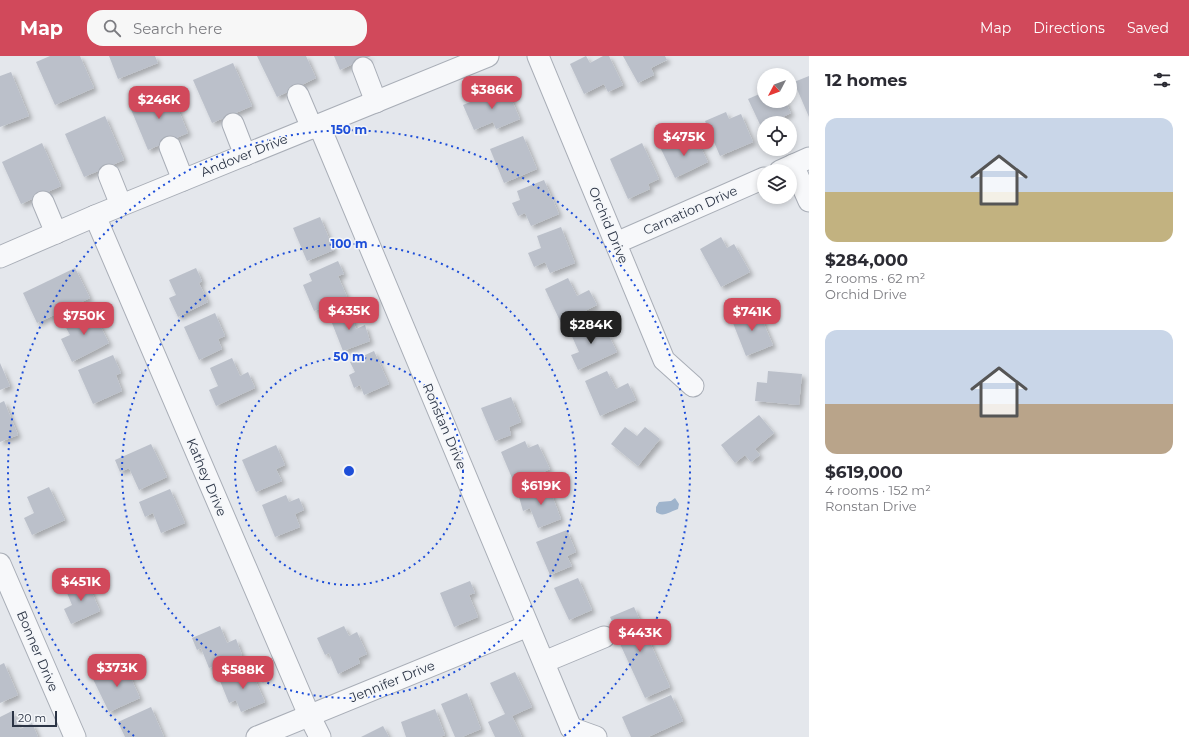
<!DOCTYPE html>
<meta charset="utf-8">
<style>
:root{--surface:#fff;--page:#f7f7f7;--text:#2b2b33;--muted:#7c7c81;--accent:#d1495b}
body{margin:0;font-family:Montserrat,sans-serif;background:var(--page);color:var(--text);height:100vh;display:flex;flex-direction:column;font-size:15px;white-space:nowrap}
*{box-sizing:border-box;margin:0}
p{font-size:13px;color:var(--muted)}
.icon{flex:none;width:22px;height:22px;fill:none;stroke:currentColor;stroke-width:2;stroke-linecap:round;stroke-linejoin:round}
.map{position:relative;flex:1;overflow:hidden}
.side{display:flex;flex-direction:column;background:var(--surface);width:380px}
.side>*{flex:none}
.needle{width:26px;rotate:229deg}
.tools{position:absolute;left:757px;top:12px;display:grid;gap:8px}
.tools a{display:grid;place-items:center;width:40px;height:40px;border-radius:50%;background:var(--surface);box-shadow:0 2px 6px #0003;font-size:20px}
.scale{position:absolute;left:12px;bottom:10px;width:45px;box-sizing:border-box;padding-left:4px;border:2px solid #2b3445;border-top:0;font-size:11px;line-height:14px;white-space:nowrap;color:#2b3445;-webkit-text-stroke:3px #f4f6f9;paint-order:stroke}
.price{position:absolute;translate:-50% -34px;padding:0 9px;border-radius:8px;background:var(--accent);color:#fff;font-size:13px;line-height:26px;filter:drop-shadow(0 1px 2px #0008)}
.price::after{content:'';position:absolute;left:50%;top:24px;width:12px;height:9px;margin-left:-6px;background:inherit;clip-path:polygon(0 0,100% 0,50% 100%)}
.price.current{background:#222;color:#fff}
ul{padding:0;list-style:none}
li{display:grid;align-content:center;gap:8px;height:212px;padding:0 16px}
li span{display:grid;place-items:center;height:124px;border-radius:12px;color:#555}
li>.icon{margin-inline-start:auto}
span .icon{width:72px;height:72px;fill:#fffc;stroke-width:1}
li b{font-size:17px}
h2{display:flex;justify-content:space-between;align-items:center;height:48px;padding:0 16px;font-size:17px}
header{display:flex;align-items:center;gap:24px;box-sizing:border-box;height:56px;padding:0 20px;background:var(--accent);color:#fff}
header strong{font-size:19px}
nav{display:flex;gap:22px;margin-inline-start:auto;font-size:14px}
.search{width:280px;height:36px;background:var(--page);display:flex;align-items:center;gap:10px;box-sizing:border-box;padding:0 14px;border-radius:16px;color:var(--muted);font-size:15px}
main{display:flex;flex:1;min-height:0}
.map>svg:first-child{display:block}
.water{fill:#9fb4cc}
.building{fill:#bbc0ca;filter:url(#shadow)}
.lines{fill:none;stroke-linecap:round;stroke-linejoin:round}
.minor-casing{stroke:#a9aeb7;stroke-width:23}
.minor{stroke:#f7f8fa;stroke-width:21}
.ring{fill:none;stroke:#1d4ed8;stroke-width:2;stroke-dasharray:2 4}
.labels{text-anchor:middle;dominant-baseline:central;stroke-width:3;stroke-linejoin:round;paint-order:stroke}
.street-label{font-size:13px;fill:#2b3445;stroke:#f4f6f9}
.centre{fill:#1d4ed8;stroke:#f4f6f9;stroke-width:2}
.ring-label{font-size:12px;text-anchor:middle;font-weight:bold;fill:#1d4ed8;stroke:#f4f6f9;stroke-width:3;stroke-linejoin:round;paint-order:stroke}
</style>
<header>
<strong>Map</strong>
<div class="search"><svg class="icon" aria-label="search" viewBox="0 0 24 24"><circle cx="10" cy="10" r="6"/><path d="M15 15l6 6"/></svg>Search here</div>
<nav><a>Map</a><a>Directions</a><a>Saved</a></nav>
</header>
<main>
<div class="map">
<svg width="809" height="681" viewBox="0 0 809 681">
<defs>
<filter id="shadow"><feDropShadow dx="3.5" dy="3.5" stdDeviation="2" flood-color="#0004"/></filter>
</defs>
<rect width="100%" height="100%" fill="#e4e7ec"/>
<path class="water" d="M675,442L679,448L678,453C671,455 663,462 656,456V451L659,446L671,445Z"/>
<g class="building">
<polygon points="50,0 80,0 94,32 55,49 36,6"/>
<polygon points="109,0 155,0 158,7 118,23"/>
<polygon points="257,0 306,0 316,22 277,41"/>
<polygon points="334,0 371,0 340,14"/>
<polygon points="586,0 590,7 603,0 609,0 623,29 608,36 604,28 584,38 570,8"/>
<polygon points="623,0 665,0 667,4 651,12 654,19 638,27"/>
<polygon points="233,7 252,50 212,67 193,24"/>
<polygon points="11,16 29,60 0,71 0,20"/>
<polygon points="809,20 809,61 794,26"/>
<polygon points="506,31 520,63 496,73 493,66 474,74 463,49"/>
<polygon points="170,34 188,77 148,94 130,51"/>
<polygon points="764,36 764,45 785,45 791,57 781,62 783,67 764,67 764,77 748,43"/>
<polygon points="726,56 729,63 741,58 753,86 720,100 705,65"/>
<polygon points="105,60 124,104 84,121 65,78"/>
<polygon points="523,80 537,113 504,127 490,93"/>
<polygon points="696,82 708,106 675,122 660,91 677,83 680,90"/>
<polygon points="42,87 61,130 21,148 2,106"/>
<polygon points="642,87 659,123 648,128 650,133 628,143 610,103"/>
<polygon points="544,124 559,158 531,170 525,157 518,160 512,147 520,144 517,135"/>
<polygon points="320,161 334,194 307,205 293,172"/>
<polygon points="561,171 575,207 550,217 545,206 534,211 528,197 541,192 537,180"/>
<polygon points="721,181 727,192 734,188 750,216 721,231 700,193"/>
<polygon points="338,205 344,218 338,220 347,241 314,255 303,229 312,225 309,218"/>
<polygon points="75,212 90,242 37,267 23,237"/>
<polygon points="196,212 202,225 199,227 208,246 178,261 169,242 176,239 169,224"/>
<polygon points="568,222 577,240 589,234 597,249 561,267 545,233"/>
<polygon points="757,252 773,289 746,300 731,262"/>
<polygon points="92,254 109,287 72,306 61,283 70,279 64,268"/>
<polygon points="349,254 356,273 365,269 370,285 343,295 330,262"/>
<polygon points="215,257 225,280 218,283 222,293 199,304 184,271"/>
<polygon points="596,264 603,280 608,278 617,296 578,314 571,299 579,296 570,276"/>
<polygon points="374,295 389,328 364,339 360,329 354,332 349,319 355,316 350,306"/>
<polygon points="113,299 121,317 116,319 122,335 93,348 78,314"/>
<polygon points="232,302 240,320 248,316 255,332 216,350 209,334 218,330 210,312"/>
<polygon points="0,307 10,330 0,334"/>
<polygon points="607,315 616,333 628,327 636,344 600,360 585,325"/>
<polygon points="768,315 802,318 799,349 755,345 757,326 767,327"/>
<polygon points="511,341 521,366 509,371 511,379 495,385 481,352"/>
<polygon points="4,345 18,379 0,386 0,347"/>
<polygon points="759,359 774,377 755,393 760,399 751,406 745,399 735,407 721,389"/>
<polygon points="625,371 637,380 645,371 660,383 638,410 611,388"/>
<polygon points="525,385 528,392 538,388 550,413 515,429 501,396"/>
<polygon points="151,388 167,421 139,434 129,412 120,416 115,404"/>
<polygon points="276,389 285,409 276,413 282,425 256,436 242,404"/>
<polygon points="548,429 561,463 538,472 530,452 523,455 519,441"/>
<polygon points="49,431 65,464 32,479 24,462 34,457 27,441"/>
<polygon points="170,433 185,467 161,477 153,457 145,461 139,446"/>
<polygon points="286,439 289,446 299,442 304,454 295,458 300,471 275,481 262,449"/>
<polygon points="567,474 576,496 567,500 572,510 550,519 536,486"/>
<polygon points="578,522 592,554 569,564 554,532"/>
<polygon points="86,523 100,555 71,568 64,553 72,549 65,532"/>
<polygon points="470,525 475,537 469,539 478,561 454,571 440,537"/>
<polygon points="634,551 670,631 645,642 615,577 617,576 610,561"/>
<polygon points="220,570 227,587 236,583 242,599 209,612 201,592 197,594 192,582"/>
<polygon points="344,570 349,580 357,576 367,598 358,602 360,607 338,618 329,597 325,599 317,582"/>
<polygon points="4,607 18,639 0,647 0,609"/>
<polygon points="125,609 140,642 109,656 93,623"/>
<polygon points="250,612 265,646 241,656 236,644 229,647 220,625"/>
<polygon points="515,616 532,651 512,660 522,681 495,681 488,666 505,658 490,627"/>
<polygon points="467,637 481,673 462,681 455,681 441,648"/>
<polygon points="671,639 683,665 648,681 631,681 622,661"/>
<polygon points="151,651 164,681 125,681 118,666"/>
<polygon points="435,653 445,679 440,681 406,681 401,666"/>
<polygon points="12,655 20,673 32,667 38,681 0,681 0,661"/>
<polygon points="383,670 389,681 361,681"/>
</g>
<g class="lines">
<defs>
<g id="minor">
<polyline points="538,0 664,304 693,330"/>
<polyline points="363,12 376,46"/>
<polyline points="298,39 312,72"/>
<polyline points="233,68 245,99"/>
<polyline points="319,69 571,672"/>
<polyline points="170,91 183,124"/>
<polyline points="793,109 809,145"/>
<polyline points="780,115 809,102"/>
<polyline points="109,119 121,149"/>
<polyline points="43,146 56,177"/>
<polyline points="95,160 309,659 320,681"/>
<polyline points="616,187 764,122"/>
<polyline points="0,201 95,160 488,0"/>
<polyline points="0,508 75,681"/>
<polyline points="544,606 604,581"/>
<polyline points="571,672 596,681"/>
<polyline points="257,681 528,570"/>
</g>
</defs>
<use href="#minor" class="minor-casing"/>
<use href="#minor" class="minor"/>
</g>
<g class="ring">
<circle cx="349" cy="415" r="114"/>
<circle cx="349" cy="415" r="227"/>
<path d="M134 680A341 341 0 1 1 564 680"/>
</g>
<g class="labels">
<g class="street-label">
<text transform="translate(244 99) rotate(-22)">Andover Drive</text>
<text transform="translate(690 154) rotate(-24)">Carnation Drive</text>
<text transform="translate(609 169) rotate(67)">Orchid Drive</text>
<text transform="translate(445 370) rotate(67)">Ronstan Drive</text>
<text transform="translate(207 421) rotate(67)">Kathey Drive</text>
<text transform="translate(38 595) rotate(67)">Bonner Drive</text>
<text transform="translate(392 625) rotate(-22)">Jennifer Drive</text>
</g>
</g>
<circle cx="349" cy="415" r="6" class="centre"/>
<g class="ring-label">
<text x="349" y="78">150 m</text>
<text x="349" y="192">100 m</text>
<text x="349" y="305">50 m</text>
</g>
</svg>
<div class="tools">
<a><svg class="needle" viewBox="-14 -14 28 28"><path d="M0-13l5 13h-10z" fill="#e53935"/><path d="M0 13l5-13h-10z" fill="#7c7c81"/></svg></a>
<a><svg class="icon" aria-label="locate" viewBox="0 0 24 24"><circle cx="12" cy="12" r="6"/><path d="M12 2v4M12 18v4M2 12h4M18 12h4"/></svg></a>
<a><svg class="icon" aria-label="layers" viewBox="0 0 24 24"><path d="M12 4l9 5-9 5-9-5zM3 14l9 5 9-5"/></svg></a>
</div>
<div class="scale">20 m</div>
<b class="price" style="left:492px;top:54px">$386K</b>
<b class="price" style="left:159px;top:64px">$246K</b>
<b class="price" style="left:684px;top:101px">$475K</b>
<b class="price" style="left:349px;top:275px">$435K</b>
<b class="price" style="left:752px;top:276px">$741K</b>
<b class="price" style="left:84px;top:280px">$750K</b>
<b class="price current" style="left:591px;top:289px">$284K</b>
<b class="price" style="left:541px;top:450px">$619K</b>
<b class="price" style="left:81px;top:546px">$451K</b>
<b class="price" style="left:640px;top:597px">$443K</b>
<b class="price" style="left:117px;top:632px">$373K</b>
<b class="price" style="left:243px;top:634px">$588K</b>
</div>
<section class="side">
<h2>12 homes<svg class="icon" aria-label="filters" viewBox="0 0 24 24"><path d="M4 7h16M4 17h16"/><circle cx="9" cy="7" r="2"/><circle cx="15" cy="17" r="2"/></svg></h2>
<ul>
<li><span style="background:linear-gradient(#c9d6e8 60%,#c2b280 0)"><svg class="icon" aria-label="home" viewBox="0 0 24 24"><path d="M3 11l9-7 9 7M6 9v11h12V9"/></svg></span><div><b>$284,000</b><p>2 rooms · 62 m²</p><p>Orchid Drive</p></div></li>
<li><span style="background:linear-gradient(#c9d6e8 60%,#b9a48a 0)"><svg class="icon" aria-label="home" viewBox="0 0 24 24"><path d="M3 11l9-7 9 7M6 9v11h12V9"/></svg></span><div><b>$619,000</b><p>4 rooms · 152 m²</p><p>Ronstan Drive</p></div></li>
</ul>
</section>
</main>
